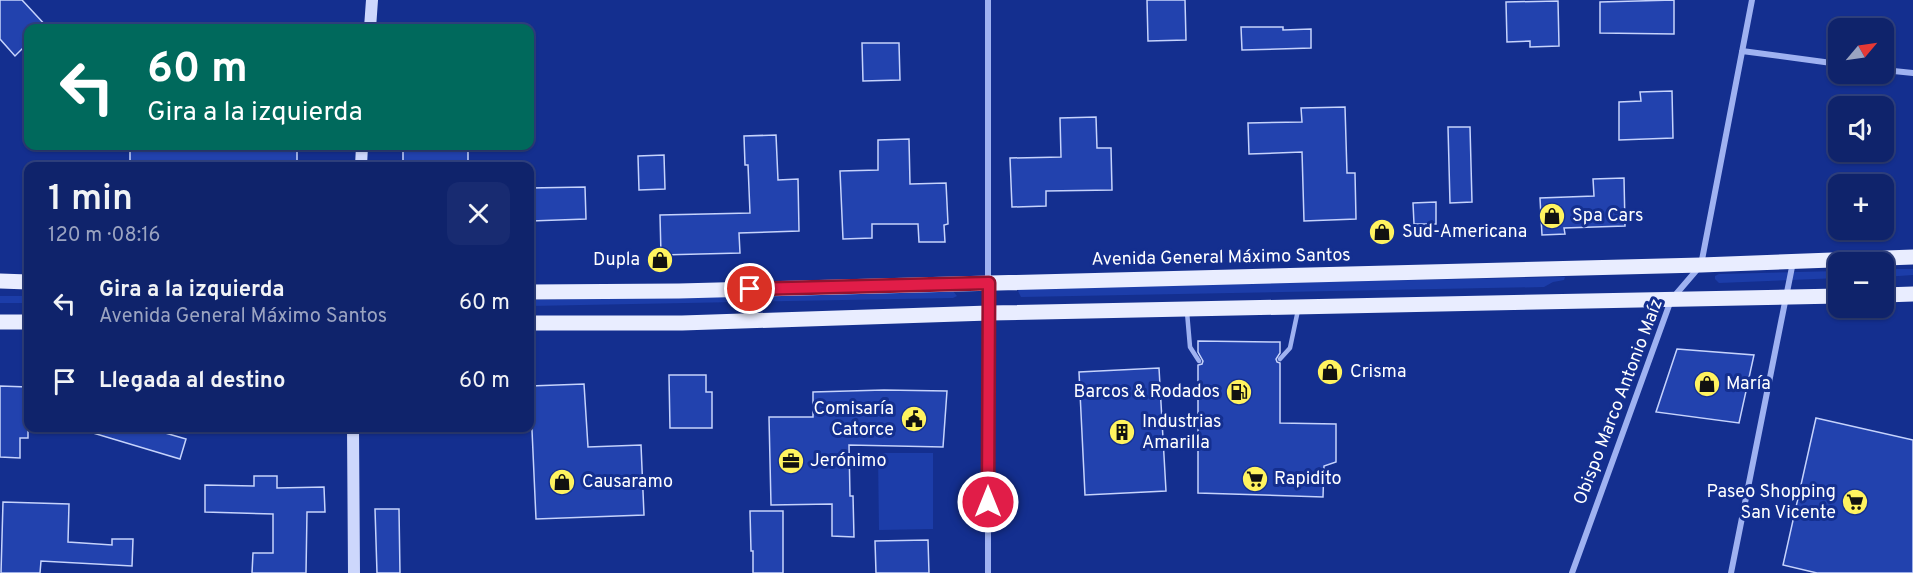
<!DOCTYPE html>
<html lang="es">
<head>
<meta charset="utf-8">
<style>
	:root { --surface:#0f236b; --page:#182b71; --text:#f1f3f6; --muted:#9ba4c1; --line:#2f407e }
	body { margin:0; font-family:Overpass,sans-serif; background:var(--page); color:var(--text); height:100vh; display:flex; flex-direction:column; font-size:22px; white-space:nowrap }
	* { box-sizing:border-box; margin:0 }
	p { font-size:20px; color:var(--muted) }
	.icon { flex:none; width:33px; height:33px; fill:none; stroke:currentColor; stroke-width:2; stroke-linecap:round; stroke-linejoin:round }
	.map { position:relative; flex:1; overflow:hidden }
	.details { position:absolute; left:24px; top:162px; width:510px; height:270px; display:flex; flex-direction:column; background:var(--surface); border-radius:12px; box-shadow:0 2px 4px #0004,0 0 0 2px var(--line) }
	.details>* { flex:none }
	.top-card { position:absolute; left:24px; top:24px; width:510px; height:126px; border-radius:12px; box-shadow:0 2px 4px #0004,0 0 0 2px var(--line); background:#00695c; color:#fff; overflow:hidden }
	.needle { width:39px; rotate:61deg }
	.tools { position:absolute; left:1828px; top:18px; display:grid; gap:12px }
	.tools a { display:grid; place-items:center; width:66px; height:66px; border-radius:12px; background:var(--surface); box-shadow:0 2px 4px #0004,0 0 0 2px var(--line); font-size:30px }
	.pin { position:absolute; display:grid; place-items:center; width:51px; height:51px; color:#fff; margin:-26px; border:3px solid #fff; border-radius:50%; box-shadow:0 2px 6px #0007 }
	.me { position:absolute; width:66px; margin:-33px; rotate:0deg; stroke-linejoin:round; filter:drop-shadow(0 0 4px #0008) }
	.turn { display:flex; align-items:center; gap:21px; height:126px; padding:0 24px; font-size:27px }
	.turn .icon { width:78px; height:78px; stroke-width:2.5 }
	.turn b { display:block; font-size:42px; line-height:51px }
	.round { display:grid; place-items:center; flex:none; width:63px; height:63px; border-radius:12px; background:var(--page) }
	.head { display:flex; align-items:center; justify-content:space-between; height:102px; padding:0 24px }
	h1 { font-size:36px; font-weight:600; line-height:45px }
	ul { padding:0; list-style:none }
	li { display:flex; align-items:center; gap:18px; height:78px; padding:0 24px }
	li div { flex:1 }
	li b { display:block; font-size:22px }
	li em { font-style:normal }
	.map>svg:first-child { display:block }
</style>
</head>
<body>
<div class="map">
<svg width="1913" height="573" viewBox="0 0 1913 573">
	<rect width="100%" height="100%" fill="#142f8f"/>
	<path fill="#1c3da9" d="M 1884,269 L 1913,269 L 1913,275 L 1884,277 Z
		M 1839,271 L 1839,278 L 1719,283 L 1715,279 L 1715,276 L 1719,274 Z
		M 1565,277 L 1564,280 L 1553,282 L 1544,287 L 1021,297 L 1018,291 L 1020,288 Z
		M 953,291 L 957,296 L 953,298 L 530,306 L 530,300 Z
		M 0,296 L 28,296 L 28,303 L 0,303 Z
		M 878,453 L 933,453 L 933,529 L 879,530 Z"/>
	<path fill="#2242ae" stroke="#c6d3fc" stroke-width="1.5" d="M 0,0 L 22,0 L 48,28 L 28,28 L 28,43 L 15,56 L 0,39 Z
		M 1147,0 L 1185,0 L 1186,40 L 1148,41 Z
		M 1674,0 L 1674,34 L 1600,33 L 1600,2 Z
		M 1558,1 L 1559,46 L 1530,47 L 1530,41 L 1507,42 L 1506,2 Z
		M 1241,27 L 1283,27 L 1283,30 L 1311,29 L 1311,48 L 1242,50 Z
		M 862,43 L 899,43 L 900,80 L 863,81 Z
		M 1672,91 L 1673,138 L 1619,140 L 1619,102 L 1641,101 L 1640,92 Z
		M 1345,107 L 1347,173 L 1355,173 L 1356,219 L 1304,221 L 1302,152 L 1249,154 L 1248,123 L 1302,122 L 1301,108 Z
		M 1096,117 L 1097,148 L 1111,148 L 1112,190 L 1046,191 L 1046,206 L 1012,207 L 1010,158 L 1061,157 L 1060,118 Z
		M 1448,127 L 1470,127 L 1472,202 L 1450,203 Z
		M 776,135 L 778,180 L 798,179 L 799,231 L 739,233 L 740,253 L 661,255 L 660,215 L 750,213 L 748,165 L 745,165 L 744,136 Z
		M 909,139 L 910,184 L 946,183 L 948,224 L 944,225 L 945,242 L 919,242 L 918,224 L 872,224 L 872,238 L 843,239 L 840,171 L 878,170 L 878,140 Z
		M 130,146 L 297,146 L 297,166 L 130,166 Z
		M 403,146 L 468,146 L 468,166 L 403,166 Z
		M 664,155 L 665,189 L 639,190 L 638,156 Z
		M 1624,178 L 1625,226 L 1564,228 L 1565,234 L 1542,235 L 1540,198 L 1594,196 L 1593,179 Z
		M 585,187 L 586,219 L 531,221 L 530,188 Z
		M 1436,202 L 1436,224 L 1414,224 L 1413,203 Z
		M 1198,341 L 1280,342 L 1280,353 L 1276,359 L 1277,362 L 1280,363 L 1280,423 L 1336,424 L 1336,462 L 1324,466 L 1323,497 L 1198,493 L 1198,365 L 1202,364 L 1203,361 L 1198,352 Z
		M 1677,349 L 1754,355 L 1739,423 L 1656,412 Z
		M 1159,368 L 1166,491 L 1085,495 L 1079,372 Z
		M 669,375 L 706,375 L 706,392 L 712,392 L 712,428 L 670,428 Z
		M 584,384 L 588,447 L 641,445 L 644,515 L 536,519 L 530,386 Z
		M 0,386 L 28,387 L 28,438 L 20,438 L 20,458 L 0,457 Z
		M 884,390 L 947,391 L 943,447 L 849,445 L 850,496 L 853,496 L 854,537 L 832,536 L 832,504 L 771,505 L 769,417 L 813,417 L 813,392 Z
		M 1816,418 L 1913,440 L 1913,573 L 1817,573 L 1783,565 Z
		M 94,428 L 148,428 L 186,439 L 180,459 L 93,433 Z
		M 254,476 L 277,476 L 277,488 L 324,487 L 325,512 L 307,512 L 306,573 L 252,573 L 253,553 L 273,553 L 273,514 L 205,512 L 205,485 L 254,486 Z
		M 3,502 L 69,504 L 68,542 L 112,545 L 112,539 L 133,539 L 132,566 L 41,561 L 40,573 L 1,573 Z
		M 375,509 L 399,509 L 400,573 L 377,573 Z
		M 750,511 L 783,511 L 783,573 L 753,573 L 753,551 L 751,551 Z
		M 928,540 L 929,573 L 876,573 L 875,541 Z"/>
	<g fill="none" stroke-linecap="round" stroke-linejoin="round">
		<path stroke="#9fb2f1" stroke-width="4.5" d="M 1187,312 L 1190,347 L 1199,361
			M 1280,359 L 1290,348 L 1298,310"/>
		<path stroke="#9fb2f1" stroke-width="6" d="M 1742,51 L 1839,64
			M 1884,70 L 1913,73
			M 988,573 L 988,0
			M 1572,573 L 1671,300 L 1701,265 L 1752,0
			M 1731,573 L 1793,262"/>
		<path stroke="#cdd7fc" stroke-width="12" d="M 370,28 L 372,0
			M 361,166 L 362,146
			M 353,428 L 354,573"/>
		<path stroke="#e9edff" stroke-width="15" d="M 0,281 L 28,282
			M 530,292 L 679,291 L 1701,265 L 1913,257
			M 1884,295 L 1913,294
			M 0,322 L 28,322
			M 530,323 L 682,323 L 989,313 L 1839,296"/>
	</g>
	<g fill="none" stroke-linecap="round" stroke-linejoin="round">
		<g stroke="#92132f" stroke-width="15">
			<path id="route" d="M 750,289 L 989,283 L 988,502"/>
		</g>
		<use href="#route" stroke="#e11d48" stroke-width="10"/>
	</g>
	<defs>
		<g id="shop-disc" transform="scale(1.35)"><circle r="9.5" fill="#fff35f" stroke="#142f8f"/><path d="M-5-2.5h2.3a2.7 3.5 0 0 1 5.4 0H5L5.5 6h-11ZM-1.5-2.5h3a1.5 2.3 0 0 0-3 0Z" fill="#111"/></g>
		<g id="fuel-disc" transform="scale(1.35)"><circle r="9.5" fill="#fff35f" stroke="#142f8f"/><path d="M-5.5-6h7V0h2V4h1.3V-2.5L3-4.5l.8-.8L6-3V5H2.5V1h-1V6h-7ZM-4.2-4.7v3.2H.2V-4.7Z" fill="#111"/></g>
		<g id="civic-disc" transform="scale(1.35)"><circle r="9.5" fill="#fff35f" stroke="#142f8f"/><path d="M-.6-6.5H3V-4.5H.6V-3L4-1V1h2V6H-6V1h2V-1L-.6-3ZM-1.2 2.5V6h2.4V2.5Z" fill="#111"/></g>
		<g id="building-disc" transform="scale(1.35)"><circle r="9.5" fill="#fff35f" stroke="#142f8f"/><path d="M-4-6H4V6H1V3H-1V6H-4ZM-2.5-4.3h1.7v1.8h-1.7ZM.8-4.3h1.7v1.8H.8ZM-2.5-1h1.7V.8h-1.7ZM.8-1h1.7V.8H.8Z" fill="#111"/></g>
		<g id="office-disc" transform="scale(1.35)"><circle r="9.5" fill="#fff35f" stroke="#142f8f"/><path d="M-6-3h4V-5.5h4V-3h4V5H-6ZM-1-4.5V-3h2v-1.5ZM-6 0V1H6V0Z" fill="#111"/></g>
		<g id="supermarket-disc" transform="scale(1.35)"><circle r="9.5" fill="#fff35f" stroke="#142f8f"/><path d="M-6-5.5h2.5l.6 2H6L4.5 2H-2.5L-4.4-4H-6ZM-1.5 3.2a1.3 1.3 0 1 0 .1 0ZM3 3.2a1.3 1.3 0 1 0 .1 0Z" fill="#111"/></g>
	</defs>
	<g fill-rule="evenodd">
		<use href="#shop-disc" x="1552" y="216"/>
		<use href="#shop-disc" x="1382" y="232"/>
		<use href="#shop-disc" x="660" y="260"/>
		<use href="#shop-disc" x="1330" y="372"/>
		<use href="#shop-disc" x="1707" y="384"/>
		<use href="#fuel-disc" x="1239" y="392"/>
		<use href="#civic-disc" x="914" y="419"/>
		<use href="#building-disc" x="1122" y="432"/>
		<use href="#office-disc" x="791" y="461"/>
		<use href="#supermarket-disc" x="1255" y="479"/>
		<use href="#shop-disc" x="562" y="482"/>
		<use href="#supermarket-disc" x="1855" y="502"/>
	</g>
	<g text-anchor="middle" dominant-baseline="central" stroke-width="6" stroke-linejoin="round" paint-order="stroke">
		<g font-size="18" fill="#fff" stroke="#142f8f" text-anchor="start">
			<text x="1572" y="216">Spa Cars</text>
			<text x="1402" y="232">Sud-Americana</text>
			<text x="640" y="260" text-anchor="end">Dupla</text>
			<text x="1350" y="372">Crisma</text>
			<text x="1726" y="384">María</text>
			<text x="1220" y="392" text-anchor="end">Barcos &amp; Rodados</text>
			<text x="894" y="409" text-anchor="end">Comisaría<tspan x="894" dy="21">Catorce</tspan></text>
			<text x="1142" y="422">Industrias<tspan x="1142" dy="21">Amarilla</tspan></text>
			<text x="810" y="461">Jerónimo</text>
			<text x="1274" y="479">Rapidito</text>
			<text x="582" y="482">Causaramo</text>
			<text x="1836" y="492" text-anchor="end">Paseo Shopping<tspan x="1836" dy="21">San Vicente</tspan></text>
		</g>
		<g font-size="18" fill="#fff" stroke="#142f8f">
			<text transform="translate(1221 258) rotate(-1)">Avenida General Máximo Santos</text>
			<text transform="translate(1619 402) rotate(-69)">Obispo Marco Antonio Maíz</text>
		</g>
	</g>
</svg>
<div class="tools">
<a><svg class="needle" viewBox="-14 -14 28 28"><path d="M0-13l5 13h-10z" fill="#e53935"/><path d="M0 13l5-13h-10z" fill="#9ba4c1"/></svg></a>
<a><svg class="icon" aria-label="sound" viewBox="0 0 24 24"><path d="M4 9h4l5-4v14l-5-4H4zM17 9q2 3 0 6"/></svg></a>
<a>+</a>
<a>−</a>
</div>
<div class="pin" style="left:750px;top:289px;background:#d93025"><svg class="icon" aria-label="arrive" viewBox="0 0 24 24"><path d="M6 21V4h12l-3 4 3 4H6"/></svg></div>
<svg class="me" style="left:988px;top:502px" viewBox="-20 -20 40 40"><circle r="17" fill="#e11d48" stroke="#fff" stroke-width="3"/><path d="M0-11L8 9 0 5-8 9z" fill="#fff"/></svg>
<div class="top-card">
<div class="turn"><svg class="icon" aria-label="left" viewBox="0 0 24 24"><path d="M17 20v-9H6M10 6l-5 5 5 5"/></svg><div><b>60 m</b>Gira a la izquierda</div></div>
</div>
<section class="details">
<div class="head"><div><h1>1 min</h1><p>120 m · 08:16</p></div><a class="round"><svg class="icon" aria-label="close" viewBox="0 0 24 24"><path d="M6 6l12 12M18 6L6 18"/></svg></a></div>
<ul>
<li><svg class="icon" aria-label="left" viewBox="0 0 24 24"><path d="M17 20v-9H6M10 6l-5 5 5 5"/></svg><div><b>Gira a la izquierda</b><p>Avenida General Máximo Santos</p></div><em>60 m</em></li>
<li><svg class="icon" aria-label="arrive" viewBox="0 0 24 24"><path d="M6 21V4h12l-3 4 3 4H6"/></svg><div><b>Llegada al destino</b></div><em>60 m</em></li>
</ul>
</section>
</div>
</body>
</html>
